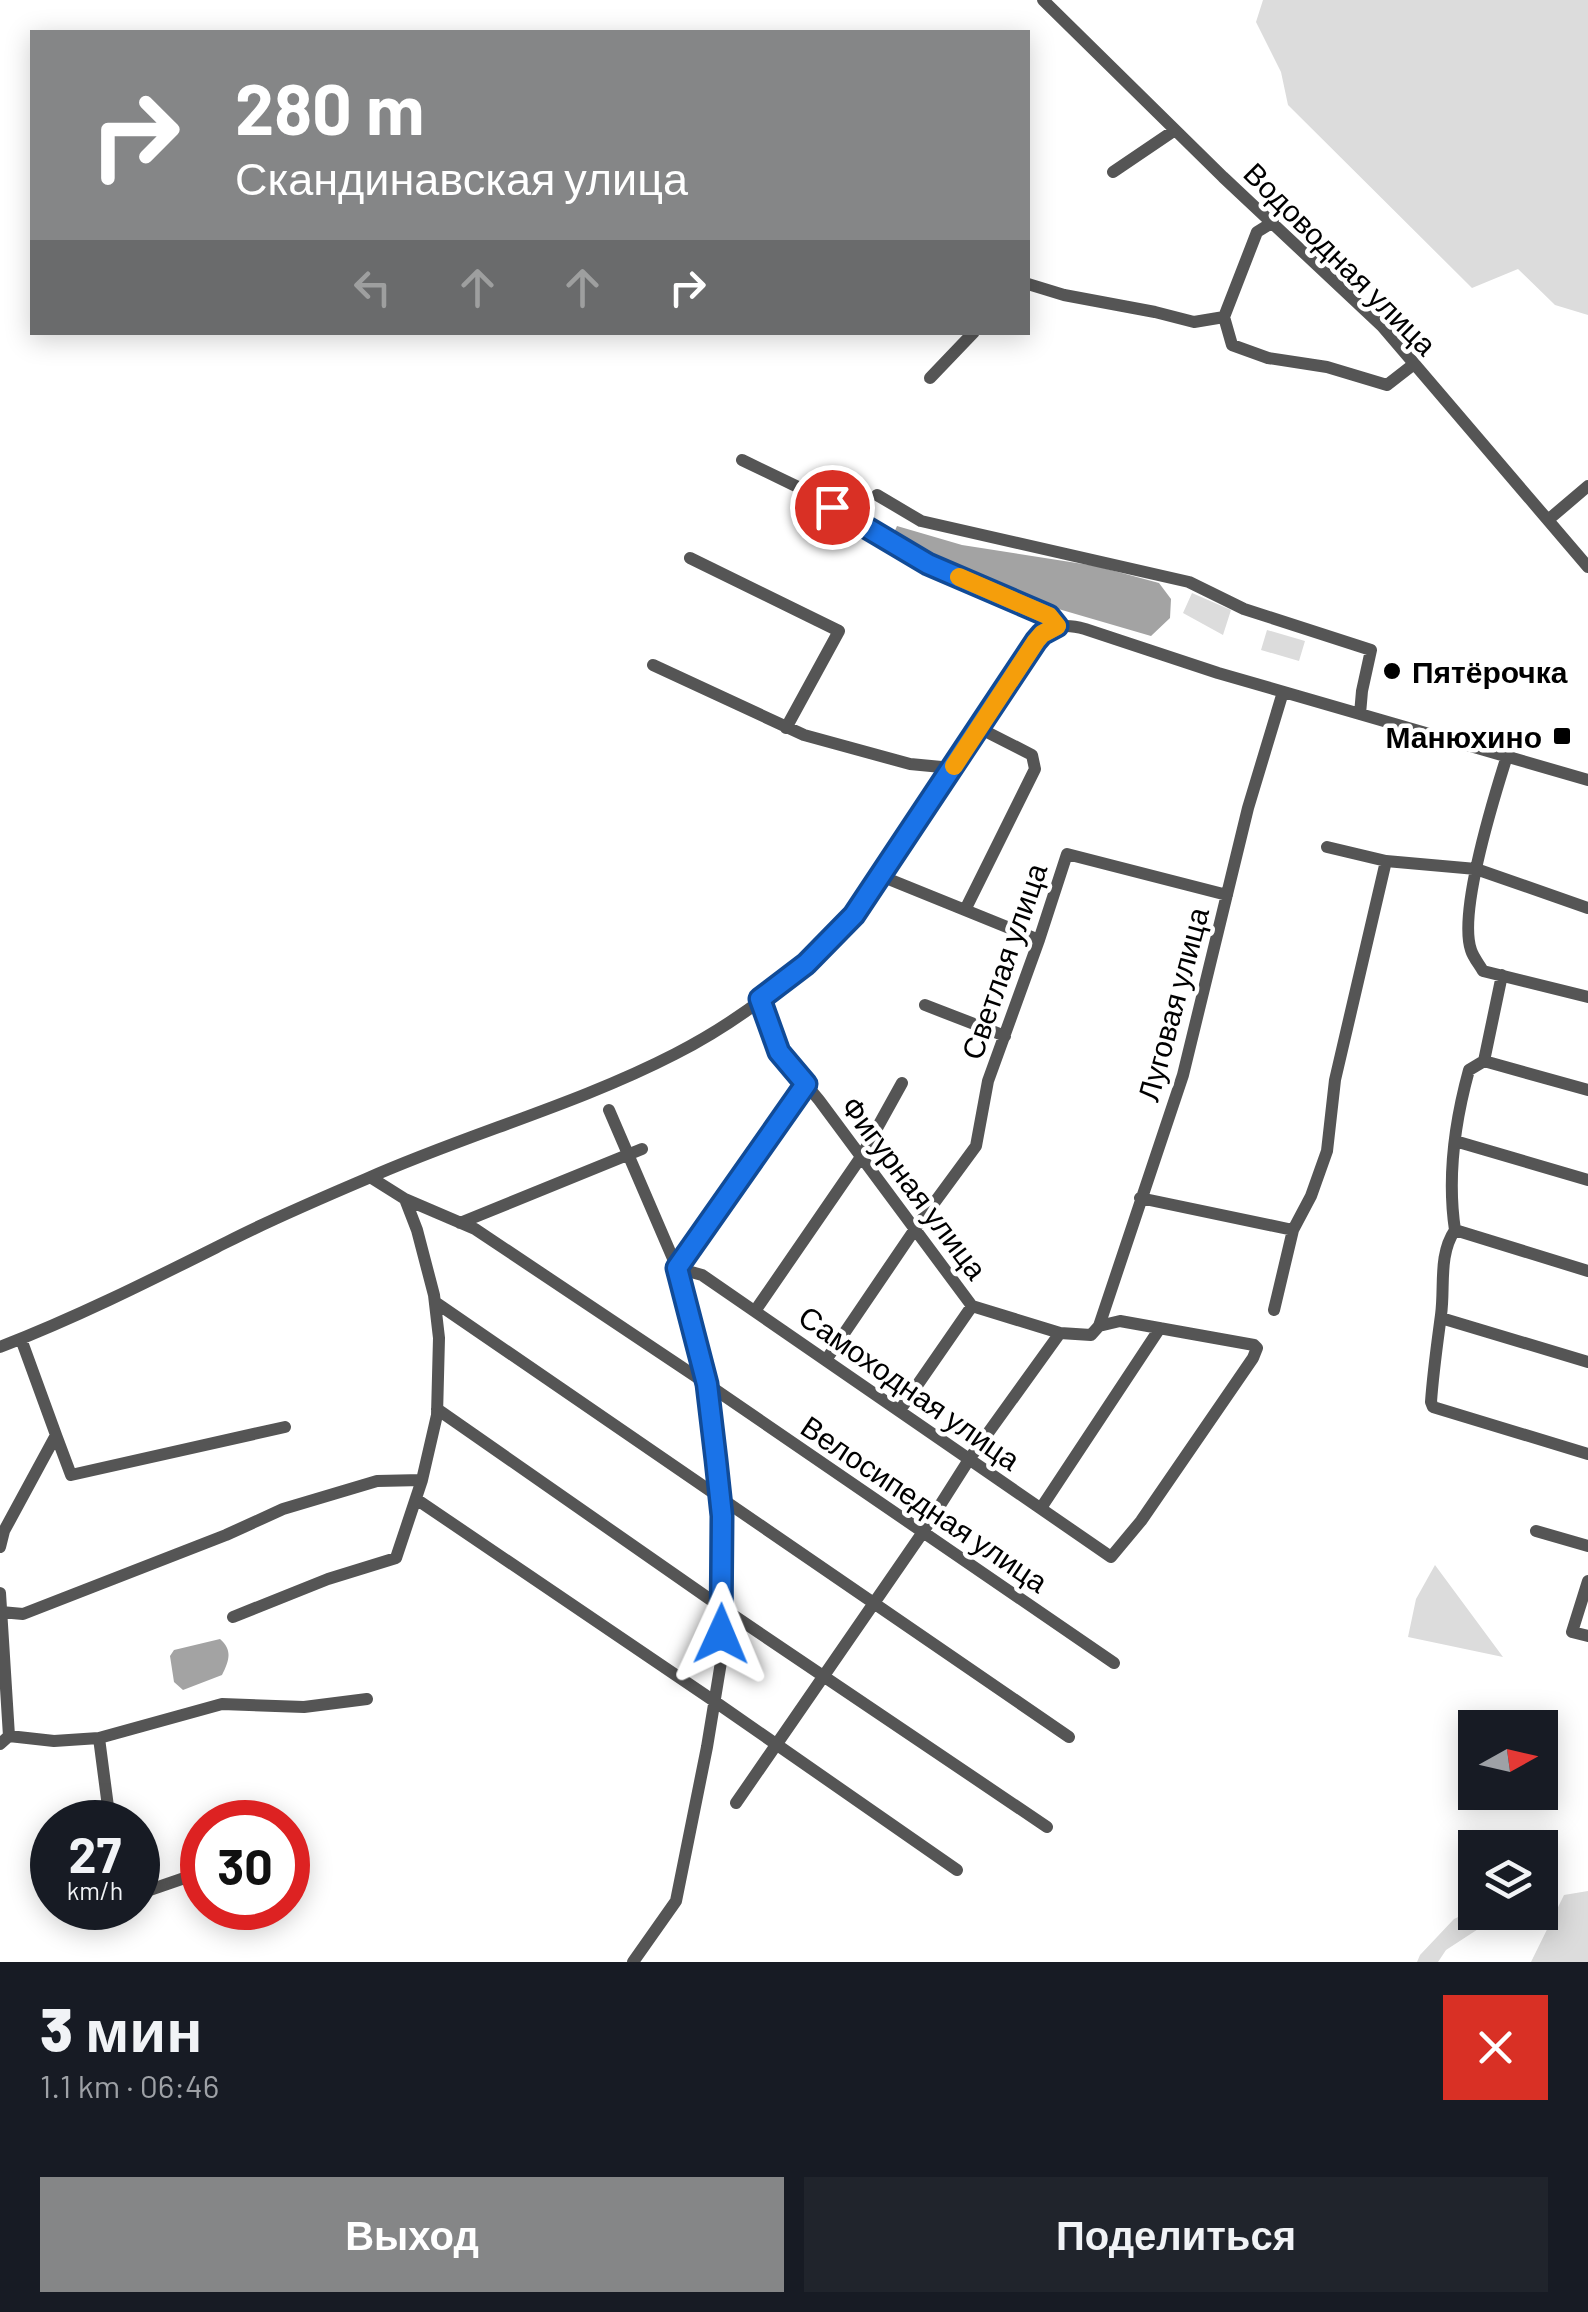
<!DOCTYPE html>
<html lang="ru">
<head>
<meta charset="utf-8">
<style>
	:root { --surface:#171b24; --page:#20242c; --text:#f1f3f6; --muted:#9ea1a6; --accent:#858687 }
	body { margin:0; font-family:Barlow,sans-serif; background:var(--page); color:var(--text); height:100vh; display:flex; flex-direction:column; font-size:38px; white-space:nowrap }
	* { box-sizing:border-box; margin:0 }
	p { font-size:32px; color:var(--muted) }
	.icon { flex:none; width:55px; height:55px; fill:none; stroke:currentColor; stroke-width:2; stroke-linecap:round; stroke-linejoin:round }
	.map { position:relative; height:1962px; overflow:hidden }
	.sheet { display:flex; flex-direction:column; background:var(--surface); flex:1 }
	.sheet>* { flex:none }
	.hud { position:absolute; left:30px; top:30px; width:1000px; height:305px; border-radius:0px; box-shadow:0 5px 25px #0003; background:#858687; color:#fff; overflow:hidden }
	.needle { width:65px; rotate:82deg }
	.tools { position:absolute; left:1458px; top:1710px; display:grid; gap:20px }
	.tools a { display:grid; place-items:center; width:100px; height:100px; border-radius:0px; background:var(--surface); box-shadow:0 5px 25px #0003; font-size:50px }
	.speed { position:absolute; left:30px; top:1800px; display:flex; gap:20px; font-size:50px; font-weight:700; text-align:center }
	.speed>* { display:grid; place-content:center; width:130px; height:130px; border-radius:50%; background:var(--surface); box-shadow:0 5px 25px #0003; line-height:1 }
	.speed small { font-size:25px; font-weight:400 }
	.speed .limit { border:15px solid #d22; background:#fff; color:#111 }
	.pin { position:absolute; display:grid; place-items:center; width:85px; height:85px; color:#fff; margin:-42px; border:5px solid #fff; border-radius:50%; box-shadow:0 2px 10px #0007 }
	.me { position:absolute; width:110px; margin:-55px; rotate:1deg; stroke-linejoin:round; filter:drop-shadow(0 0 8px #0008) }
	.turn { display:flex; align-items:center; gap:35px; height:210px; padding:0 40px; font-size:45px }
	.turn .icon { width:130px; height:130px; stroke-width:2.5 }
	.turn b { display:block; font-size:70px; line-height:85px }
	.lanes { display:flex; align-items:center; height:95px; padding:0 40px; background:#0003; justify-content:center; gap:50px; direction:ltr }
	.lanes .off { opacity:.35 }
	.round { display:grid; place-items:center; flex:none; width:105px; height:105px; border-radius:0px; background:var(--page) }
	.overview { display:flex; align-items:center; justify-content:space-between; height:170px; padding:0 40px }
	h1 { font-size:60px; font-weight:800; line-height:75px }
	.cta { display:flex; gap:20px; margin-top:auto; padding:20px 40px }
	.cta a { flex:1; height:115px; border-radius:0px; background:var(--accent); color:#fff; font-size:40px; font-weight:800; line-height:115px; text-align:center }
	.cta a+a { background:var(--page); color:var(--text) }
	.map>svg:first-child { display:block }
</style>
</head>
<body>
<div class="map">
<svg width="1588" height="1962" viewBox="0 0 1588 1962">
	<rect width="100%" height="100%" fill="#fff"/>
	<path fill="#dcdcdc" d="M 1263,0 L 1588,0 L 1588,315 L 1555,305 L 1518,269 L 1472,288 L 1288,105 L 1281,72 L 1256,22 Z
		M 1192,593 L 1231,610 L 1223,635 L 1183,613 Z
		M 1267,630 L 1305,641 L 1299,661 L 1261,650 Z
		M 1435,1565 L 1503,1657 L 1408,1637 L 1416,1599 Z
		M 1588,1891 L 1588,1962 L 1531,1962 L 1564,1895 Z
		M 1475,1909 L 1475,1912 L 1494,1913 L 1492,1920 L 1446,1950 L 1438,1962 L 1417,1962 L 1420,1955 L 1454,1919 Z"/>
	<path fill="#a3a3a3" d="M 897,526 L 962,545 L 1096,566 L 1159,583 L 1171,599 L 1170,618 L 1151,636 L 1055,608 L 960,571 L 892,537 Z
		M 220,1639 C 233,1650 229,1661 222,1675 L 183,1690 L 174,1682 L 170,1656 L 174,1650 Z"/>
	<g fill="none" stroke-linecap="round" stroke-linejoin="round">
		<path stroke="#555" stroke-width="12" d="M 1043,0 L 1223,177 L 1382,326 L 1588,567
			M 1113,172 L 1175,130
			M 1028,284 L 1064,295 L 1155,312 L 1194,322 L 1224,317 L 1257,232 L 1273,222
			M 1224,317 L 1232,345 L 1268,358 L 1327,367 L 1387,385 L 1414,364
			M 930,378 L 974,332
			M 742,460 L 800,488 L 929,564 L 1049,616 L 1057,626
			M 877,495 L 921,521 L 1189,582 L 1244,609 L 1371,650 L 1362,691 L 1360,714
			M 1548,520 L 1588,486
			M 690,558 L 839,631 L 786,728
			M 653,665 L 804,735 L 910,764 L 952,768
			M 1507,756 C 1494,797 1458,912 1471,950 C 1473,957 1479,964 1483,971 L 1588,997
			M 1327,847 L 1386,861 L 1476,869 L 1588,908
			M 881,876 L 1039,940
			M 965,910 L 1035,769 L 1032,755 L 979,728
			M 1502,975 L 1484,1061 L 1469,1070 C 1455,1121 1447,1177 1455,1230 C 1438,1255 1445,1287 1441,1315 C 1437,1345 1433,1373 1431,1402 L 1433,1407 L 1588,1454
			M 760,999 L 779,1052 L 819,1100 L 972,1306 L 1060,1333 L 1091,1335 L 1099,1326 L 1120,1321 L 1254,1345 L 1257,1348 L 1253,1358 L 1141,1521 L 1111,1557 L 702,1275 L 677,1268 L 806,1084
			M 925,1005 L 1005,1036
			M 1484,1061 L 1588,1090
			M 609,1110 L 677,1268 L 707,1384 L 722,1516 L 721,1662 L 707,1747 L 676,1901 L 633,1962
			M 1455,1141 L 1588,1180
			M 370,1177 L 405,1199 L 475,1229 L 707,1384 L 1114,1663
			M 1140,1198 L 1293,1230
			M 460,1223 L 642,1149
			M 1455,1230 L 1588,1271
			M 435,1302 L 1069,1737
			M 1274,1310 L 1293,1230 L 1311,1196 L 1327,1151 L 1335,1080 L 1386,861
			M 755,1311 L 861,1157 L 902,1083
			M 1441,1318 L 1588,1362
			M 1099,1326 L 1183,1075 L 1248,808 L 1283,692
			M 0,1347 C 78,1317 153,1279 227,1242 C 272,1219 319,1199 366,1179 C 467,1134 576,1105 675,1054 C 740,1021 806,970 854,915 L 1036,641 C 1051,625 1064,623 1085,629 L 1218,673 L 1588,780
			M 826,1360 L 915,1229 L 976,1146 L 988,1081 L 1039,940 L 1067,854 L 1227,895
			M 437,1409 L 721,1607 L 1047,1827
			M 900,1410 L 972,1306
			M 56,1435 L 71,1475 L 285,1427
			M 416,1499 L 714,1701 L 957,1870
			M 1041,1508 L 1160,1328
			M 1536,1531 L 1588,1546
			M 0,1547 L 4,1531 L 56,1435 L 21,1339
			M 1588,1581 L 1572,1632 L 1588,1636
			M 0,1593 L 9,1736 L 0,1744
			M 1,1612 L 23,1614 L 226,1535 L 283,1509 L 377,1481 L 422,1480
			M 233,1617 L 328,1579 L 396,1558 L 422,1480 L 437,1415 L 439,1338 L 434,1295 L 417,1230 L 405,1199
			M 9,1736 L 54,1741 L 99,1738 L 222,1704 L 304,1707 L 367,1699
			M 99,1738 L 110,1822
			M 736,1803 L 923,1532 L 970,1458 L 1060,1333
			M 138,1894 L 202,1872"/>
	</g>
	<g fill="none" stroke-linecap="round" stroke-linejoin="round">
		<g stroke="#114b97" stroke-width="25">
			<path id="route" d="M 721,1634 L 722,1516 L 716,1460 L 707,1384 L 677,1268 L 806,1084 L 779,1052 L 760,999 L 806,964 L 854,915 L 1036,641 L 1042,634 L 1057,626 L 1049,616 L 928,564 L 832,507"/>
		</g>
		<use href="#route" stroke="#1a73e8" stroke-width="18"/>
		<path stroke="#f59e0b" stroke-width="18" d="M 954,766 L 1036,641 L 1042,634 L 1057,626 L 1049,616 L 959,577"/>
	</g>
	<g fill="#000" stroke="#fff" stroke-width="4">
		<circle cx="1392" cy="671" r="10"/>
		<rect x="1552" y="726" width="20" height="20" rx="5"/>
	</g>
	<g text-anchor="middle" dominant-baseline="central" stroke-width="9" stroke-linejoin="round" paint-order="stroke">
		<g font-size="30" fill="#000" stroke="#fff">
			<text transform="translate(1341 258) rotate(45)">Водоводная улица</text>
			<text transform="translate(1003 961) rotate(-71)">Светлая улица</text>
			<text transform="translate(1172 1004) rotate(-75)">Луговая улица</text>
			<text transform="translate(915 1187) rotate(53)">Фигурная улица</text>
			<text transform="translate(910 1387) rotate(35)">Самоходная улица</text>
			<text transform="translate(925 1503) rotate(34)">Велосипедная улица</text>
		</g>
		<g font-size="30" font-weight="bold" fill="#000" stroke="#fff" text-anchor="start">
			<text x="1412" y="671">Пятёрочка</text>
			<text x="1542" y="736" text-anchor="end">Манюхино</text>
		</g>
	</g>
</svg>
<div class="tools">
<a><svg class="needle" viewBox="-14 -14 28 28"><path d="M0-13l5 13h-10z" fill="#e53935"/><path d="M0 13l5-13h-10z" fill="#9ea1a6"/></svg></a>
<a><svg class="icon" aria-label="layers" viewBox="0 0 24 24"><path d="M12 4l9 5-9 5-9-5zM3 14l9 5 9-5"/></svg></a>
</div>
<div class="speed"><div>27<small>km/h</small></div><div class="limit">30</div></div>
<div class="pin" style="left:832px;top:507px;background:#d93025"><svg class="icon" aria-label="arrive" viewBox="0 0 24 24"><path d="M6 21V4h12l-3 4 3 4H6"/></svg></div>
<svg class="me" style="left:721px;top:1634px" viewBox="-20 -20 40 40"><path d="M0-17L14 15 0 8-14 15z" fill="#1a73e8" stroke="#fff" stroke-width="4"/></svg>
<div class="hud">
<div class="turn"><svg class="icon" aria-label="right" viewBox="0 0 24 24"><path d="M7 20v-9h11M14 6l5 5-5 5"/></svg><div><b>280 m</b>Скандинавская улица</div></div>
<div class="lanes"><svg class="icon off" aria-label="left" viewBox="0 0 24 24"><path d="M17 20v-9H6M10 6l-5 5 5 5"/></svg><svg class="icon off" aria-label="ahead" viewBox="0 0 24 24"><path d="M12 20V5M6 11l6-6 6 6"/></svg><svg class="icon off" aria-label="ahead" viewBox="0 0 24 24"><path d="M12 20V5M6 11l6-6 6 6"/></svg><svg class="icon" aria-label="right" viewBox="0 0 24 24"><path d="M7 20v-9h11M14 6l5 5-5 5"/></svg></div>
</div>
</div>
<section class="sheet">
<div class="overview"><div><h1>3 мин</h1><p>1.1 km · 06:46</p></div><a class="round" style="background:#d93025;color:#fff"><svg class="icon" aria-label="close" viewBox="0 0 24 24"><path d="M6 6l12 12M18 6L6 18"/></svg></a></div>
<div class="cta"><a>Выход</a><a>Поделиться</a></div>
</section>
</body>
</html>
